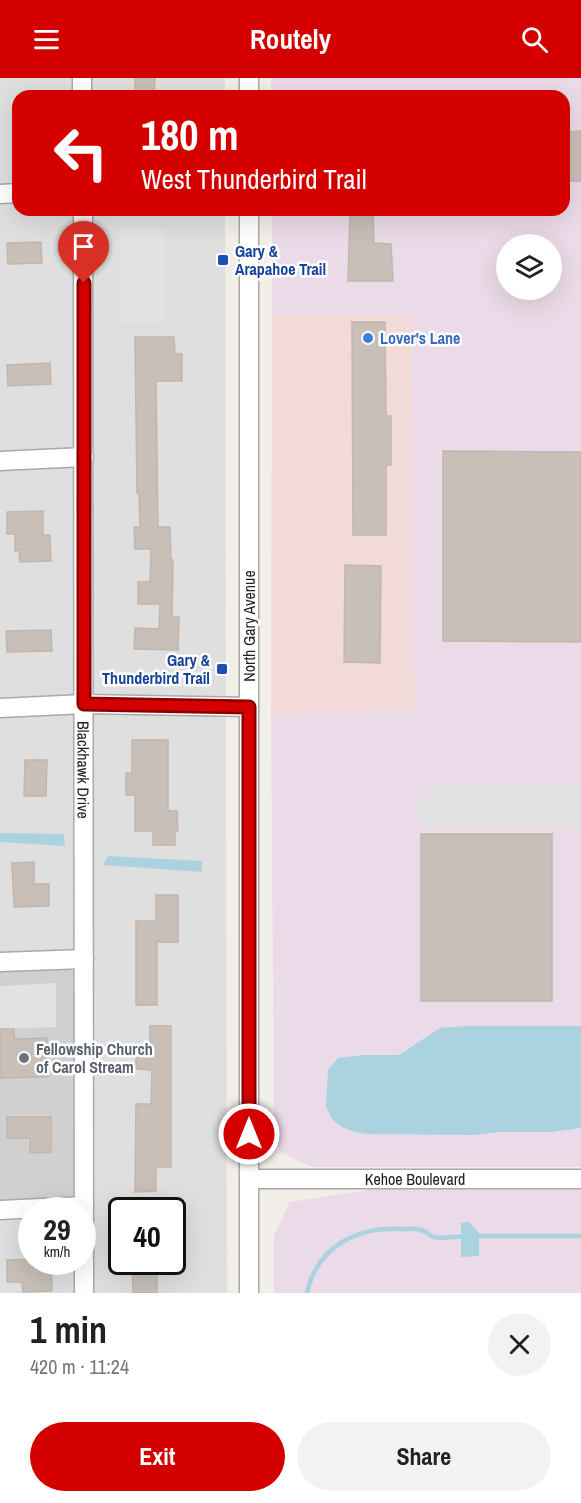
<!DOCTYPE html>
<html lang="en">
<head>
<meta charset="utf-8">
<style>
	:root { --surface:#fff; --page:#f2f2f2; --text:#222; --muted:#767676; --accent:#d40000 }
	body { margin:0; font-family:"Archivo Narrow",sans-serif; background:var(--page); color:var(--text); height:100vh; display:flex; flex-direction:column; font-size:22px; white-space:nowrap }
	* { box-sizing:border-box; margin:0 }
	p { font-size:20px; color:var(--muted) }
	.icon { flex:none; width:33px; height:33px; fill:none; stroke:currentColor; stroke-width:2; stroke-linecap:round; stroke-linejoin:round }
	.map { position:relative; height:1215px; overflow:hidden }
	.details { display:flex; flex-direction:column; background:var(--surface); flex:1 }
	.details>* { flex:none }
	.guide { position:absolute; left:12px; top:12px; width:558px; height:126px; border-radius:18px; box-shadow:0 6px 24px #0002; background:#d40000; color:#fff; overflow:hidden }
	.tools { position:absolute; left:496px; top:156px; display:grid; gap:12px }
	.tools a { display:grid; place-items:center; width:66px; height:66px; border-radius:50%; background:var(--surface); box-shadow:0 6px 24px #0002; font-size:30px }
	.speed { position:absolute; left:18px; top:1119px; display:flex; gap:12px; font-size:30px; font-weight:700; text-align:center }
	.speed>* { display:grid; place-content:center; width:78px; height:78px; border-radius:50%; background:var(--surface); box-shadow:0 6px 24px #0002; line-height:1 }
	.speed small { font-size:15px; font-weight:400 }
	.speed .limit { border:3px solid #111; border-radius:9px; background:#fff; color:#111 }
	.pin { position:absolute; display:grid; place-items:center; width:51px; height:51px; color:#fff; margin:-62px -26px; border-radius:50% 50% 50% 0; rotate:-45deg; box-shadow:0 0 6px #0007 }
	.pin .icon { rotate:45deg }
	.me { position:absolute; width:66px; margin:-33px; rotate:0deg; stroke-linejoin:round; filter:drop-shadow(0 0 4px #0008) }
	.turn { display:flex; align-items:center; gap:21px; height:126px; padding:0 30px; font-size:27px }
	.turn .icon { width:78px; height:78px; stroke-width:2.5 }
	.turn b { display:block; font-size:42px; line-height:51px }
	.round { display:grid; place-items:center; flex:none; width:63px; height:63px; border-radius:32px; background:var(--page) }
	.head { display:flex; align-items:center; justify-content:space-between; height:102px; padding:0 30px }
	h1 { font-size:36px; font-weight:700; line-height:45px }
	.cta { display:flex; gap:12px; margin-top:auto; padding:12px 30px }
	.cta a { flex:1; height:69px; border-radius:36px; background:var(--accent); color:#fff; font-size:24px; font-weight:700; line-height:69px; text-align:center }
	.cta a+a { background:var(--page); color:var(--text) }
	header { display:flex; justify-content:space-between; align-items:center; height:78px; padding:0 30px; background:var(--accent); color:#fff; font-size:27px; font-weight:700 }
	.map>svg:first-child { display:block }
</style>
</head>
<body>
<header><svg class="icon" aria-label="menu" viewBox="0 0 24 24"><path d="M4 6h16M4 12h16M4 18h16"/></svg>Routely<svg class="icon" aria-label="search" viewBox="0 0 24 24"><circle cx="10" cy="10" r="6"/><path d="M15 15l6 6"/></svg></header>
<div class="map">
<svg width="581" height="1215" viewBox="0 0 581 1215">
	<rect width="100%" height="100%" fill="#f2efe9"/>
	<path fill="#e0dfdf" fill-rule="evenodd" d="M 0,0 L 225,0 L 225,18 L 18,18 L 18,132 L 225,132 L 227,1215 L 0,1215 ZM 32,1132 L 82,1132 L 82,1184 L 32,1184 ZM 122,1132 L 172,1132 L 172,1184 L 122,1184 Z"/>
	<path fill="#f2dad9" d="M 272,237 L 412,237 L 415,632 L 271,636 Z"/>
	<path fill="#ebdbe8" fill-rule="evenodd" d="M 271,0 L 581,0 L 581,1089 L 312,1089 L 280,1074 L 274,1053 L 271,636 L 414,632 L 412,237 L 272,237 L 272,132 L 564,132 L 564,18 L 271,18 ZM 507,166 L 552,166 L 552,212 L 507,212 Z
		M 386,1109 L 581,1109 L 581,1215 L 274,1215 L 274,1157 L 290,1124 Z"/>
	<path fill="#d0d0d0" d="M 80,885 L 79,1124 L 0,1127 L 0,889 Z"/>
	<path fill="#e2e2e2" d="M 121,150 L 164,150 L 163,246 L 120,246 Z
		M 429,707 L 581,707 L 581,751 L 422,751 L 421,740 L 416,737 L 416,720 L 426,720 L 429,718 Z
		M 56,905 L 56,949 L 0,951 L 0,908 Z"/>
	<path fill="#aad3df" d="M 0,755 L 64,756 L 65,768 L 0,764 Z
		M 108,778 L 202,783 L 202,794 L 103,787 Z
		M 465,948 L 581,948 L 581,1050 L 552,1054 L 500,1054 L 474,1057 L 367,1056 L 354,1054 L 342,1049 L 332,1041 L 326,1029 L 328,992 L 338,980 L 363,977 L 399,977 L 440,950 Z
		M 469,1144 L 479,1155 L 479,1178 L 461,1179 L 461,1145 Z"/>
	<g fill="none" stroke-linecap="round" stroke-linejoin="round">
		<path stroke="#aad3df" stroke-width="4.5" d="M 475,1158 L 581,1158
			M 307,1215 C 317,1168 358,1148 403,1151 C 408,1151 416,1150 421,1152 C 426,1153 429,1157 433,1159 C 443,1161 457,1159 466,1158"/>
	</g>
	<path fill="#c7bfb8" stroke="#c4b6ab" stroke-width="1.5" d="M 135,0 L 155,0 L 154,18 L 135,18 Z
		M 581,53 L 581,103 L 564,103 L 564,54 Z
		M 350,132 L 373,132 L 374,165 L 391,166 L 393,203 L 348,203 Z
		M 41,164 L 42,185 L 8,186 L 7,165 Z
		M 352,244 L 385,244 L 386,338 L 391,338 L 391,387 L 386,387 L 386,457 L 353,457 Z
		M 135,259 L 174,259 L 175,276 L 182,276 L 182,303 L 156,303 L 158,449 L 170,449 L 171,482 L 173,482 L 172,539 L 179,539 L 178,572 L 134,571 L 135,550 L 159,551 L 160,526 L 138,526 L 138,504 L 150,504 L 151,471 L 135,471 L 134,449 L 140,449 L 139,415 L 137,415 Z
		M 50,285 L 51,306 L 8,308 L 7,287 Z
		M 443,373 L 581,374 L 581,564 L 443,563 Z
		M 43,433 L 43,457 L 50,457 L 51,483 L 20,484 L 19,472 L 15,473 L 15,456 L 7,456 L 7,434 Z
		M 345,487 L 381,488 L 380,585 L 344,584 Z
		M 51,552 L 52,573 L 7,574 L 6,553 Z
		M 132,662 L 168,662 L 168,733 L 177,733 L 178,753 L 175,753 L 175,767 L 153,767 L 153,753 L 135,753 L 135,717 L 126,717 L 126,695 L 132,695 Z
		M 25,682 L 47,682 L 46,718 L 24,718 Z
		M 421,756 L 552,756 L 552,923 L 421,923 Z
		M 34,784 L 34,806 L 49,806 L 49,828 L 14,829 L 12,785 Z
		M 156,817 L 178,817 L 178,864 L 157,864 L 157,927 L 136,927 L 136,843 L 156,843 Z
		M 150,948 L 171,948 L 171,1089 L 156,1089 L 156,1113 L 135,1114 L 136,1026 L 151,1026 L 152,992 L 136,991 L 136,970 L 150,970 Z
		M 0,951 L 14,951 L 14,961 L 47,960 L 48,999 L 0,1000 Z
		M 7,1039 L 51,1039 L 51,1074 L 30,1075 L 30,1060 L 7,1060 Z
		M 32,1181 L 32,1184 L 51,1184 L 52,1213 L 23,1214 L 22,1204 L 7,1204 L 7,1182 Z
		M 132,1189 L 157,1189 L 157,1215 L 133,1215 Z"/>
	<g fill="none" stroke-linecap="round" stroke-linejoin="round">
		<g stroke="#a9a9a9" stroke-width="21">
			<g id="minor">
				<path d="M 249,0 L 249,18"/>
				<path d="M 82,18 L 82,0"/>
				<path d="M 0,116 L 18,115"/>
				<path id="s1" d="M 83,132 L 84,1215"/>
				<path d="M 0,383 L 84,379"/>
				<path d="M 0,630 L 84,626 L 249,629"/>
				<path d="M 0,884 L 84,881"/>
				<path id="s2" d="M 249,1101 L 581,1101"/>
				<path d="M 0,1132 L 84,1128"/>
				<path d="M 249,1215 L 249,132"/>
			</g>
		</g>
		<use href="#minor" stroke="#fff" stroke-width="18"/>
	</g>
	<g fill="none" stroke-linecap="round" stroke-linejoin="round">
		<g stroke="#8a0000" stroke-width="15">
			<path id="route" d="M 84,205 L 84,626 L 249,629 L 249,1056"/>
		</g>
		<use href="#route" stroke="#d40000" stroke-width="10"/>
	</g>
	<g fill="#1a4fb4" stroke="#fff" stroke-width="2">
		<rect x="217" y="176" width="12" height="12" rx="3"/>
		<rect x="216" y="585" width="12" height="12" rx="3"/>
	</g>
	<circle fill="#3f7fe0" stroke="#fff" stroke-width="2" cx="368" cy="260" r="6"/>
	<circle fill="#6b7280" stroke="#fff" stroke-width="2" cx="24" cy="980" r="6"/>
	<g text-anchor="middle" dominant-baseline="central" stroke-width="5" stroke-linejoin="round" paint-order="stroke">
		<g font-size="16" font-weight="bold" fill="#164399" stroke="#fff" text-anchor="start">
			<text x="235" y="173">Gary &amp;<tspan x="235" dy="18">Arapahoe Trail</tspan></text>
			<text x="210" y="582" text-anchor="end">Gary &amp;<tspan x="210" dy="18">Thunderbird Trail</tspan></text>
		</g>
		<g font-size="16" font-weight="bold" fill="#366cbe" stroke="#fff" text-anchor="start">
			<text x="380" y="260">Lover's Lane</text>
		</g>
		<g font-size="16" fill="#222" stroke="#fff">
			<text transform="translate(249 548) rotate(-90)">North Gary Avenue</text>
			<text stroke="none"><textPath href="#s1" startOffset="560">Blackhawk Drive</textPath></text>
			<text stroke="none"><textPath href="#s2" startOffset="166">Kehoe Boulevard</textPath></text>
		</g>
		<g font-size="16" font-weight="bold" fill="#5b616d" stroke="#fff" text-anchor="start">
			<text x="36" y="971">Fellowship Church<tspan x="36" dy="18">of Carol Stream</tspan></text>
		</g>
	</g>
</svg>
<div class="tools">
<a><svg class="icon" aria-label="layers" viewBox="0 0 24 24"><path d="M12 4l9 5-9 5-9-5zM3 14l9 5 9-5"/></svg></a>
</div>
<div class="speed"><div>29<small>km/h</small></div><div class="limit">40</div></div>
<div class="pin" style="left:84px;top:205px;background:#d93025"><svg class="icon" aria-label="arrive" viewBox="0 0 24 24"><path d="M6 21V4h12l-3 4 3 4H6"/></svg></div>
<svg class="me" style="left:249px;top:1056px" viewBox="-20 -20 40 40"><circle r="17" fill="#d40000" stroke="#fff" stroke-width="3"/><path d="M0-11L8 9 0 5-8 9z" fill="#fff"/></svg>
<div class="guide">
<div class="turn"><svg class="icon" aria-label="left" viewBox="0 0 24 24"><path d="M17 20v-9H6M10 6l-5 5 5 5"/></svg><div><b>180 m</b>West Thunderbird Trail</div></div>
</div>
</div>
<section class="details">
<div class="head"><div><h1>1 min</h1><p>420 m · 11:24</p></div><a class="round"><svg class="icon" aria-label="close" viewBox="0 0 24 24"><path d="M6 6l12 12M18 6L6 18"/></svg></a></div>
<div class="cta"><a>Exit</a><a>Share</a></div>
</section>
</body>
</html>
